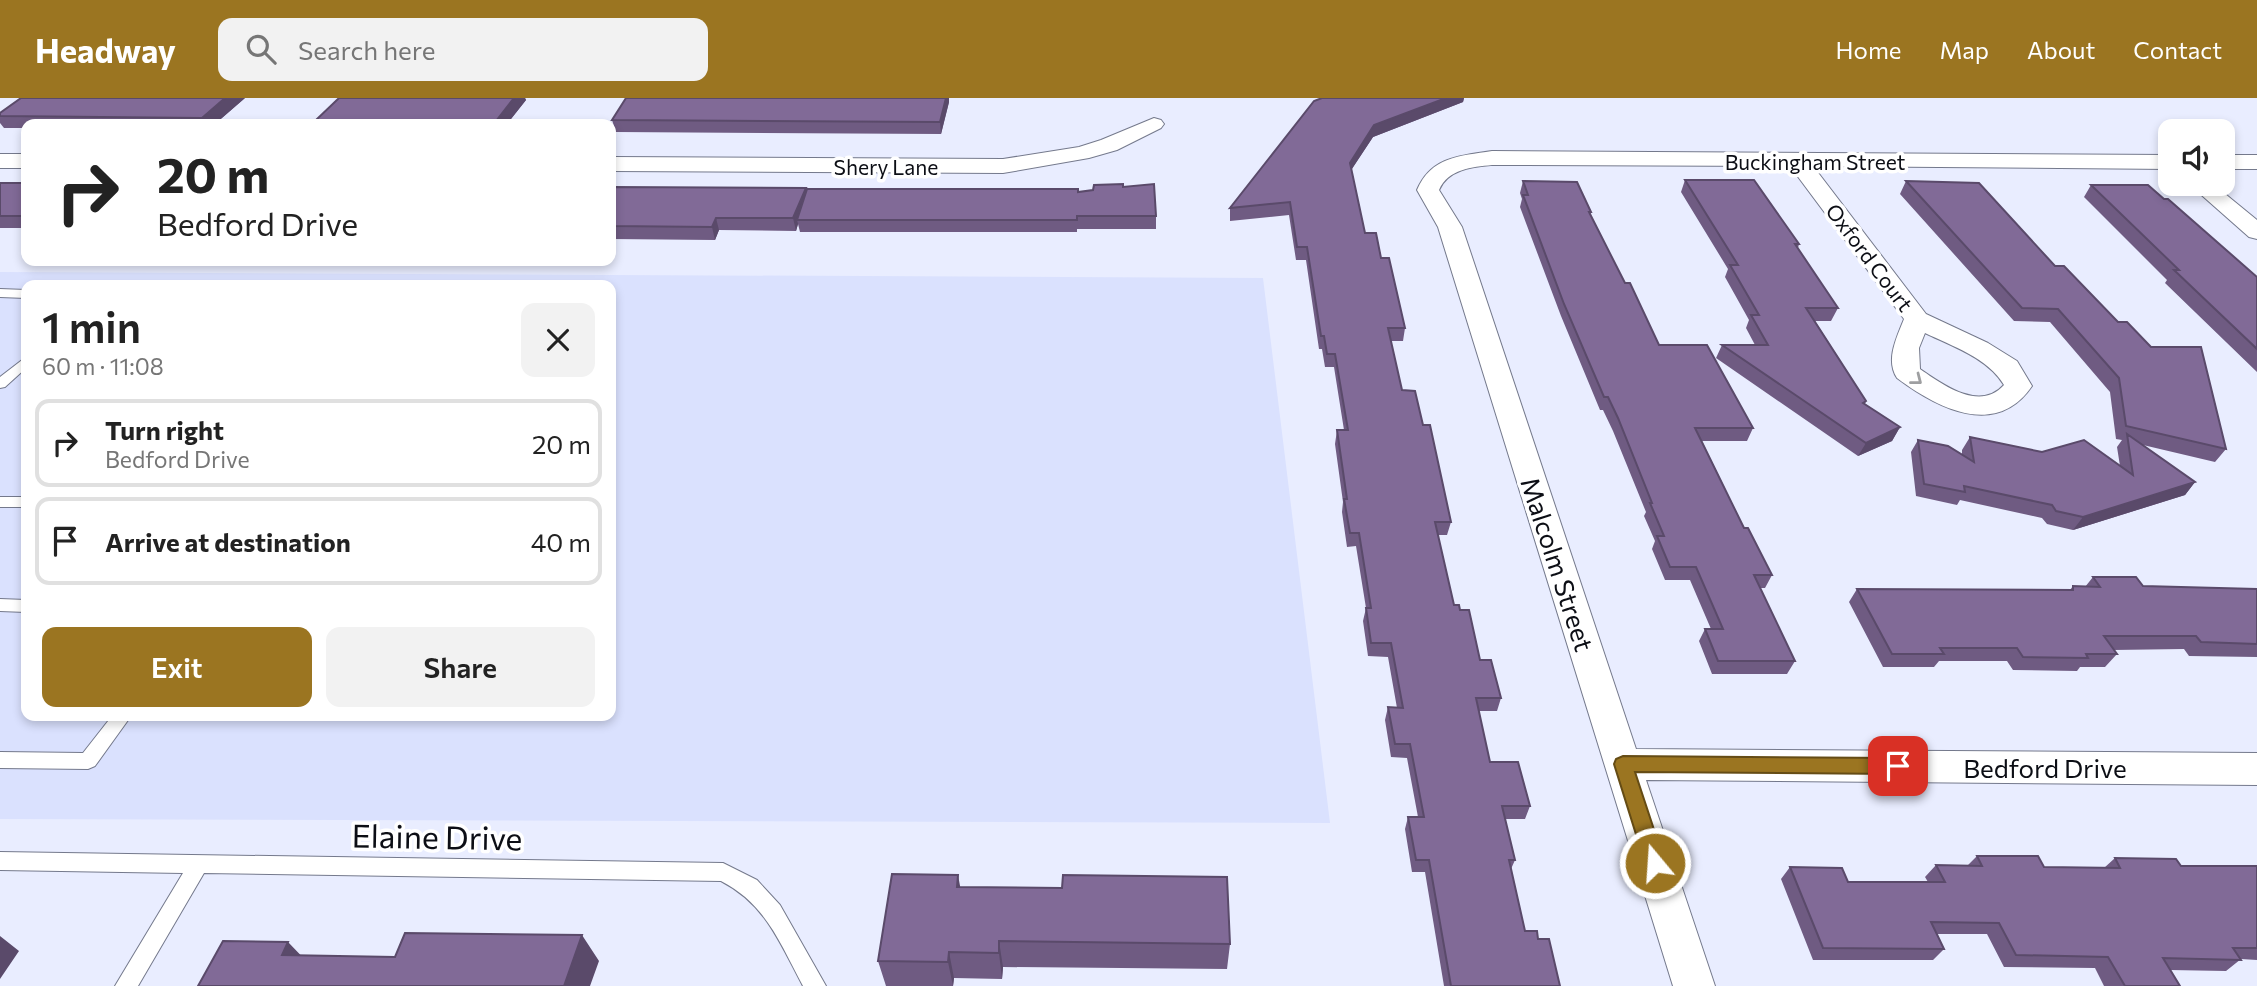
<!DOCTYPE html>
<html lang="en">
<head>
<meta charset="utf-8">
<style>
	:root { --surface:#fff; --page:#f2f2f2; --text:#222; --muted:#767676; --line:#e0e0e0; --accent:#9b7521 }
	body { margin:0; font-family:Commissioner,sans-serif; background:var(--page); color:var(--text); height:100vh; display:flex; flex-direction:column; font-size:26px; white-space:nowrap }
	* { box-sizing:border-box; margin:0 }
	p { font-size:23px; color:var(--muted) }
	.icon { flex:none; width:38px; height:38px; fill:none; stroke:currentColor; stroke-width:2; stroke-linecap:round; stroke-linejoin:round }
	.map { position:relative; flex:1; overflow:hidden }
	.details { position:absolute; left:21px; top:182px; width:595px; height:441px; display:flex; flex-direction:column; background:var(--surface); border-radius:14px; box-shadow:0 4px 10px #0003 }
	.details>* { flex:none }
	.banner { position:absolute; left:21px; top:21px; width:595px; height:147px; border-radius:14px; box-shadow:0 4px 10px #0003; background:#fff; color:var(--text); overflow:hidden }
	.tools { position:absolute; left:2158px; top:21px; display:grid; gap:14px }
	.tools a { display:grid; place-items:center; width:77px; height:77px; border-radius:14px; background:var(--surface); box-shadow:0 4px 10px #0003; font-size:35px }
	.pin { position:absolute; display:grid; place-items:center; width:60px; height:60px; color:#fff; margin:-30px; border-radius:14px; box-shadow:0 4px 10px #0006 }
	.me { position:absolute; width:77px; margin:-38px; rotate:342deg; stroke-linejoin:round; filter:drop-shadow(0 0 5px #0008) }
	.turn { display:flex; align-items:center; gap:24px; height:147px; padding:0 21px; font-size:32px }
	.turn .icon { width:91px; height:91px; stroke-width:2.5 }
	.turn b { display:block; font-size:49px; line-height:60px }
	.round { display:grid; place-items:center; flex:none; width:74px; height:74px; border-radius:14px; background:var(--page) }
	.summary { display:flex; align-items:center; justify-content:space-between; height:119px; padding:0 21px }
	h1 { font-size:42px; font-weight:600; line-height:52px }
	.action { display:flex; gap:14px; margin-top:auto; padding:14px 21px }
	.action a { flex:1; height:80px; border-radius:14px; background:var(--accent); color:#fff; font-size:28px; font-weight:600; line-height:80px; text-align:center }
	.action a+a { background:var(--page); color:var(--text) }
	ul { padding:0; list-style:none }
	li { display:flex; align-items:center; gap:21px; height:88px; margin:0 14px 10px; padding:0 7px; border:4px solid var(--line); border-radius:14px }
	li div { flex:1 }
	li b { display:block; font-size:26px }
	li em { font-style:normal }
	header { display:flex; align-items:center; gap:42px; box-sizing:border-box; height:98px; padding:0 35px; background:var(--accent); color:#fff }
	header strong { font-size:33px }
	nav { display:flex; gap:38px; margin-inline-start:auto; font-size:24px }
	.search { width:490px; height:63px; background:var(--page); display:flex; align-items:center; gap:18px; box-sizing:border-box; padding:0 24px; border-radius:14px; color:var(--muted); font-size:26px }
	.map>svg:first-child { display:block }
</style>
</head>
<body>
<header>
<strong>Headway</strong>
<div class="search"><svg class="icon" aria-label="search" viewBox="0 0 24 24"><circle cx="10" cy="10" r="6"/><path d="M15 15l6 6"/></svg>Search here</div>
<nav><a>Home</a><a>Map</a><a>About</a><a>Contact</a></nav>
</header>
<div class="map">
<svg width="2257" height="888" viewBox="0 0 2257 888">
	<rect width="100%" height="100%" fill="#e9edff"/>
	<path fill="#dae1fe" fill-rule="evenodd" d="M 0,174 L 1263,180 L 1330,725 L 0,721 ZM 26,187 L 611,187 L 611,618 L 26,618 Z"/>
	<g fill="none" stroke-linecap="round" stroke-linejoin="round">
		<g stroke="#74798c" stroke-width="2">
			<path id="service" d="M 0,191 L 26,192 L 26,200 L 0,199 Z
				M 26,259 L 26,270 L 5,289 L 0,290 L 0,279 Z
				M 0,399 L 26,399 L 26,409 L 0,409 Z
				M 0,501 L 26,502 L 26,514 L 0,513 Z
				M 112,618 L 131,618 L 95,668 L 88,671 L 0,670 L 0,654 L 83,655 Z
				M 0,754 L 723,765 L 757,782 L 780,807 L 826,888 L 803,888 C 780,845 766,806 721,783 L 204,775 L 138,888 L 115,888 L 183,775 L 0,772 Z"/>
		</g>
		<g stroke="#74798c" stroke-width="2">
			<path id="minor" d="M 1154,20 L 1161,22 L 1164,26 L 1161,30 L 1117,52 L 1089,60 L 1003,75 L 611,73 L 611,59 L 1003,61 L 1079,49 L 1101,42 Z
				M 1492,53 L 2170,57 L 2170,71 L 1813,68 L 1926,216 L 1988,245 L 2017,263 L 2032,288 C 1996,341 1937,310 1897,280 C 1885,262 1897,239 1904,221 L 1790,68 L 1492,67 C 1472,69 1448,71 1439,92 L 1462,129 L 1636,651 L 2257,655 L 2257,687 L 1646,682 L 1715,888 L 1673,888 L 1438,129 L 1417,92 C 1431,59 1459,58 1492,53 ZM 1925,235 C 1952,248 1988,260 2004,287 C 1980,314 1943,287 1920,271 L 1919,250 Z
				M 0,56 L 26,56 L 26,70 L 0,70 Z
				M 2222,57 L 2257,57 L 2257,71 L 2222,71 Z
				M 2189,86 L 2213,86 L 2257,122 L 2257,141 L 2249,139 Z"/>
		</g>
		<use href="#service" fill="#fff" fill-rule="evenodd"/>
		<use href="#minor" fill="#fff" fill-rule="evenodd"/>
	</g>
	<path fill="#6f5b82" d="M 245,0 L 215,26 L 26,26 L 26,30 L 4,30 L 0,25 L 0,15 Z
		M 339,0 L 525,0 L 526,2 L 507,26 L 319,26 L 316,22 Z
		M 1322,0 L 1464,0 L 1463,4 L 1373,39 L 1351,72 L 1365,135 L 1381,160 L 1405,230 L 1403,243 L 1391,243 L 1402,292 L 1423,327 L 1451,424 L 1447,437 L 1438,437 L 1454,507 L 1460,512 L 1480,562 L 1501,600 L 1497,613 L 1479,613 L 1490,664 L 1530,708 L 1525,721 L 1505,721 L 1515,762 L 1511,771 L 1525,833 L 1538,841 L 1560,888 L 1444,888 L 1425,774 L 1412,774 L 1405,731 L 1408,719 L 1418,719 L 1407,660 L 1391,659 L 1385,622 L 1388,609 L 1397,610 L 1388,559 L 1368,558 L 1363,523 L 1366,510 L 1356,448 L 1347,449 L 1342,414 L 1343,404 L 1335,346 L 1337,332 L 1344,332 L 1334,269 L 1325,269 L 1322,251 L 1319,251 L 1306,162 L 1296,162 L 1289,117 L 1230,123 L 1230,110 Z
		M 949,4 L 941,36 L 616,34 L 612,22 Z
		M 1685,82 L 1799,146 L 1798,150 L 1838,210 L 1831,223 L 1815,223 L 1866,303 L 1865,306 L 1900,329 L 1892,343 L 1858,358 L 1716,260 L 1722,247 L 1755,247 L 1746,230 L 1749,222 L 1725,179 L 1728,171 L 1681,94 Z
		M 1523,83 L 1591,114 L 1590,118 L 1625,185 L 1659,247 L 1753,330 L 1747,343 L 1702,343 L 1744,430 L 1772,477 L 1765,490 L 1760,490 L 1795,563 L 1787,576 L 1712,576 L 1699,543 L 1705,531 L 1711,531 L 1690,482 L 1665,482 L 1652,451 L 1655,443 L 1644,418 L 1646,414 L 1613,333 L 1603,312 L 1600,312 L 1561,218 L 1520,109 L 1522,101 L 1520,95 Z
		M 1906,83 L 2226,351 L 2215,364 L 2143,347 L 2195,384 L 2185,397 L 2073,432 L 2047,426 L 2042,420 L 1960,402 L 1957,407 L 1916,398 L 1911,354 L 1918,342 L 1962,357 L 1962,352 L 1970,339 L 2042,354 L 2120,368 L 2117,349 L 2122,342 L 2116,341 L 2110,294 L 2050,224 L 2014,223 L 1900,96 Z
		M 0,85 L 26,85 L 26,130 L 0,130 Z
		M 2091,87 L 2257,179 L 2257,274 L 2165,185 L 2167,182 L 2084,99 Z
		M 611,89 L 806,90 L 807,93 L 1078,94 L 1123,89 L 1156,118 L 1156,131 L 1077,131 L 1077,134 L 800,134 L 798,126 L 796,133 L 719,132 L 715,142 L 611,141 Z
		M 2093,479 L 2143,488 L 2257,491 L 2257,559 L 2189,558 L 2184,551 L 2113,552 L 2117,556 L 2105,569 L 2080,569 L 2077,573 L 2013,572 L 2007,563 L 1939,563 L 1934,569 L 1883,569 L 1849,504 L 1857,491 L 2070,492 L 2073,488 L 2085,489 Z
		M 1977,758 L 2044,769 L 2104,770 L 2115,760 L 2181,768 L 2257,768 L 2257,862 L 2241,861 L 2226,873 L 2170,872 L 2180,888 L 2104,888 L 2095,870 L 2004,869 L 1987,836 L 1937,836 L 1944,851 L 1933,862 L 1813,862 L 1781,781 L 1790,769 L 1848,784 L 1928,784 L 1925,779 L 1936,767 L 1968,767 Z
		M 961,789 L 1230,846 L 1227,871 L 1003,869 L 1002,881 L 954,880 L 953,888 L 886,888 L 878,863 Z"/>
	<path fill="#5a4a6a" d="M 225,0 L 245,0 L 215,26 L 205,26 L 202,20 Z
		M 514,0 L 525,0 L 526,2 L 507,26 L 497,26 L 496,23 Z
		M 946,0 L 949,0 L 949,4 L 941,36 L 940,24 Z
		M 1446,0 L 1464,0 L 1463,4 L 1373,39 L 1348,77 L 1350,65 L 1374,27 Z
		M 806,90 L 809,102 L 797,122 L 798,126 L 796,133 L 793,120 Z
		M 716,120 L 719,132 L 715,142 L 712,129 Z
		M 1900,329 L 1892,343 L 1858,358 L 1866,345 Z
		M 2195,384 L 2185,397 L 2073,432 L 2083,419 Z
		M 958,777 L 963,804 L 957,789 Z
		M 582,837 L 599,863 L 590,888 L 564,888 Z
		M 0,838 L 19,853 L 0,881 Z
		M 999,843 L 1003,869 L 1002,881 L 999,855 Z
		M 288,844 L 313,870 L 282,857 Z
		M 949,854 L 954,880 L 953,888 L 948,864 Z"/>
	<path fill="#816a97" stroke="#5a4a6a" stroke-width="2" d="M 21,0 L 225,0 L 202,20 L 0,18 L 0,15 Z
		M 339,0 L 514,0 L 496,23 L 316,22 Z
		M 626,0 L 946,0 L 940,24 L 612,22 Z
		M 1322,0 L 1446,0 L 1374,27 L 1350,65 L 1365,135 L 1376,135 L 1381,160 L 1389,160 L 1405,230 L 1388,230 L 1402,292 L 1415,293 L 1423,327 L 1430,327 L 1451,424 L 1435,424 L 1454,507 L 1459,507 L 1460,512 L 1469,512 L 1480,562 L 1491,562 L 1501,600 L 1476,600 L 1490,664 L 1518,664 L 1530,708 L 1502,708 L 1515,762 L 1509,762 L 1525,833 L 1537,833 L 1538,841 L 1549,841 L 1560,888 L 1451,888 L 1429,762 L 1416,762 L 1408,719 L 1424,719 L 1410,646 L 1395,646 L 1388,609 L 1403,610 L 1391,545 L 1371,545 L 1366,510 L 1371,510 L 1359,435 L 1350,435 L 1344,401 L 1347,401 L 1337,332 L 1348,332 L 1335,256 L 1327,256 L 1324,238 L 1321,238 L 1307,149 L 1297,149 L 1290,104 L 1230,110 L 1314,3 Z
		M 1685,82 L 1754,82 L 1799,146 L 1795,146 L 1838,210 L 1806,210 L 1866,303 L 1863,305 L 1900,329 L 1866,345 L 1722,247 L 1768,247 L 1751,217 L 1759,217 L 1730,167 L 1738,167 Z
		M 1523,83 L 1577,84 L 1591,114 L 1589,114 L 1625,185 L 1630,185 L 1659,247 L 1707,247 L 1753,330 L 1695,330 L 1744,430 L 1748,430 L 1772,477 L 1754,477 L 1795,563 L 1718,563 L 1705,531 L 1723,531 L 1696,469 L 1670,469 L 1657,438 L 1664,438 L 1650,405 L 1652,405 L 1618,320 L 1608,299 L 1604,299 L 1564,206 L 1523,97 L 1528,97 Z
		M 1906,83 L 1979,85 L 2055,168 L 2064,168 L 2118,224 L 2127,224 L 2151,249 L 2201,249 L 2226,351 L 2126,328 L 2119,280 L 2058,211 L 2022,210 Z
		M 0,85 L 26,85 L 26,118 L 0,118 Z
		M 1123,86 L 1123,89 L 1154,86 L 1156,118 L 1077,118 L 1077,122 L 797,122 L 807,91 L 1078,91 L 1078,94 L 1093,92 L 1094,87 Z
		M 2091,87 L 2148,87 L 2164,101 L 2168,101 L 2257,179 L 2257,251 L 2174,172 L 2179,172 Z
		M 611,89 L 806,90 L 793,120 L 716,120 L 712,129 L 611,128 Z
		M 2127,336 L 2195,384 L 2083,419 L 2056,413 L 2052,407 L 1964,388 L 1965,394 L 1924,386 L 1918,342 L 1948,348 L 1974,364 L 1970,339 L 2042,354 L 2084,342 L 2133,377 Z
		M 2093,479 L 2136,479 L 2143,488 L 2257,491 L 2257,546 L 2201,544 L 2196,538 L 2104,538 L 2117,556 L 2086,556 L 2088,560 L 2023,559 L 2017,550 L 1940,550 L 1944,556 L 1892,556 L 1857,491 L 2073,492 L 2073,488 L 2100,489 Z
		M 1977,758 L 2038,758 L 2044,769 L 2120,770 L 2115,760 L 2176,761 L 2181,768 L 2257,768 L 2257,850 L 2233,850 L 2241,862 L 2163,860 L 2180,888 L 2125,888 L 2108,859 L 2016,857 L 1999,825 L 1931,824 L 1944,851 L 1823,850 L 1790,769 L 1842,770 L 1848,784 L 1945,784 L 1936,767 L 1982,768 Z
		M 892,776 L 958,777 L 957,789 L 1062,790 L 1063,777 L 1227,779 L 1230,846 L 999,843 L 999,855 L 949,854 L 948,864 L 878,863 Z
		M 405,835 L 582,837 L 564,888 L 198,888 L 223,843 L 288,844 L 282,857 L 395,859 Z"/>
	<defs><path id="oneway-chevron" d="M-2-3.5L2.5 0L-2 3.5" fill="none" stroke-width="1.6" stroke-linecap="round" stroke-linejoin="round" transform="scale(1.75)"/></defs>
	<use stroke="#9e9fa1" href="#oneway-chevron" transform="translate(1917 282) rotate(38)"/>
	<path fill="#9b7521" stroke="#654c15" stroke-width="2" d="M 1623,658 L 1898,660 L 1905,663 L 1908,668 L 1905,674 L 1898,676 L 1635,674 L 1665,765 L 1662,771 L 1655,774 L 1648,771 L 1645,765 L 1614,666 L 1616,661 Z"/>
	<g text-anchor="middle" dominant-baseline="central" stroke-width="7" stroke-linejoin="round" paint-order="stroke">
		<g font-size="21" fill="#0c0e15" stroke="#fff">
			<text x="1815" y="63">Buckingham Street</text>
			<text x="886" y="68">Shery Lane</text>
			<text transform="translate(1870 159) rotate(53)">Oxford Court</text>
		</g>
		<g font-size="26" fill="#0c0e15" stroke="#fff">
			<text transform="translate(1558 466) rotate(72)">Malcolm Street</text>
			<text x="2045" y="669">Bedford Drive</text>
		</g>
		<g font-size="32" fill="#0c0e15" stroke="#fff">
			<text transform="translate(437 738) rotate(1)">Elaine Drive</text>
		</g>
	</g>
</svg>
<div class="tools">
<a><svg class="icon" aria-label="sound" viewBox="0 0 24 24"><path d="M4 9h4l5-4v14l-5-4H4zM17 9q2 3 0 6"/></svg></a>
</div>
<div class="pin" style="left:1898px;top:668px;background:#d93025"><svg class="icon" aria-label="arrive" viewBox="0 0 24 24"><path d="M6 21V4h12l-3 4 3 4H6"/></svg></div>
<svg class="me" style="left:1655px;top:765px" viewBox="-20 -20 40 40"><circle r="17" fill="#9b7521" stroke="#fff" stroke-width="3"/><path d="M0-11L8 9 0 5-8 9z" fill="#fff"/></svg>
<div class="banner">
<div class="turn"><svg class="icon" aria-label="right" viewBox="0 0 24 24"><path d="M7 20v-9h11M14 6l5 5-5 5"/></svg><div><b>20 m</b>Bedford Drive</div></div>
</div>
<section class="details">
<div class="summary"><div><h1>1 min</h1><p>60 m · 11:08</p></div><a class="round"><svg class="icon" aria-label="close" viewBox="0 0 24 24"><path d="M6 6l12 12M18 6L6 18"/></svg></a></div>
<ul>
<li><svg class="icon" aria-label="right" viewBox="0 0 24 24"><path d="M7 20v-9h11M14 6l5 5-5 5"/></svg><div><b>Turn right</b><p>Bedford Drive</p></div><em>20 m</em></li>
<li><svg class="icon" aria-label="arrive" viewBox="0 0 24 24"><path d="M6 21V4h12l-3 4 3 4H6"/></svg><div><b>Arrive at destination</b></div><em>40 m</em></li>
</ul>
<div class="action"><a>Exit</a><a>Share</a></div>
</section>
</div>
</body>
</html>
